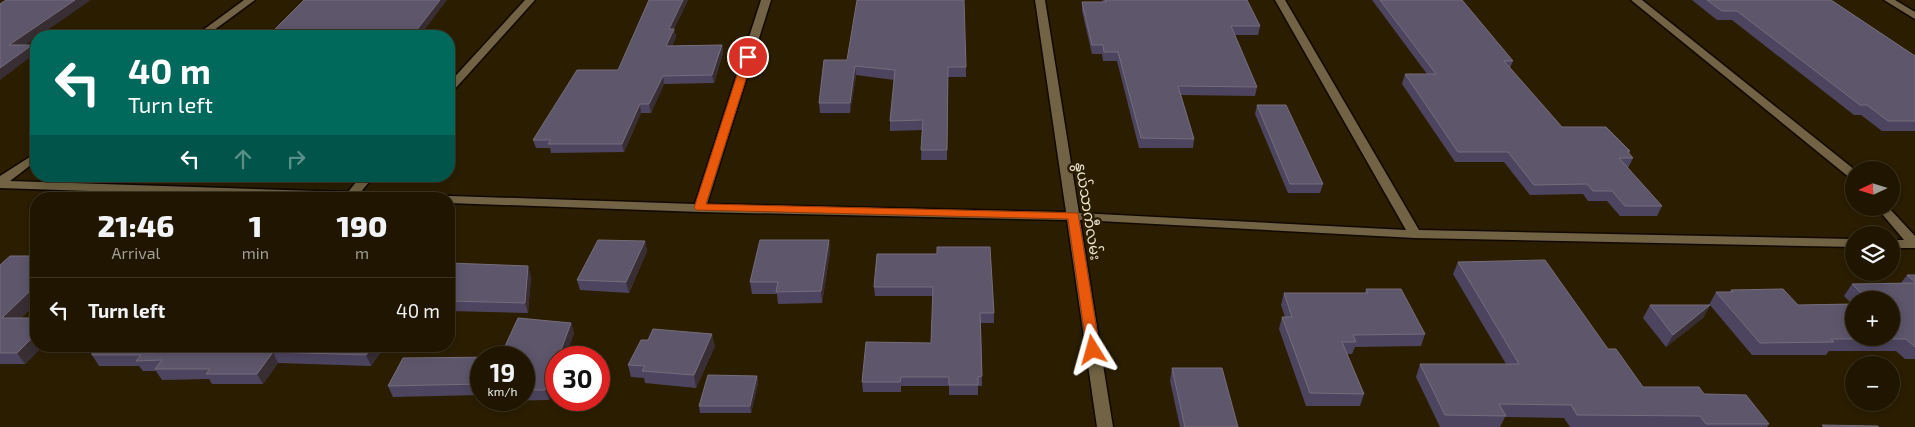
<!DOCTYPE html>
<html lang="en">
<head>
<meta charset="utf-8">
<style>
	:root { --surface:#201600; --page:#281f0a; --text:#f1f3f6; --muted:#a29f99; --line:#3d3522 }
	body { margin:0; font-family:"Exo 2","Noto Sans Myanmar",sans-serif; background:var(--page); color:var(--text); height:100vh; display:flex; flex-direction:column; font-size:19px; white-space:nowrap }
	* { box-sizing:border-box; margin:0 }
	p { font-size:16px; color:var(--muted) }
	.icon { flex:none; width:28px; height:28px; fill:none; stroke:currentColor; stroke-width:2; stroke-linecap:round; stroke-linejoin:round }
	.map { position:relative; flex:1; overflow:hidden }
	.panel { position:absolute; left:30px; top:192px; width:425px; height:160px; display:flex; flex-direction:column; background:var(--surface); border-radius:20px; box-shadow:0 2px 12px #0003,0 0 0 1px var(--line) }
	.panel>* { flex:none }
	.top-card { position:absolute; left:30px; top:30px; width:425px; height:152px; border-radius:20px; box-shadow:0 2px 12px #0003,0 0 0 1px var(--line); background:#00695c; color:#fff; overflow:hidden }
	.needle { width:32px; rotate:266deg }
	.tools { position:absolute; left:1845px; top:161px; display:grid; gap:10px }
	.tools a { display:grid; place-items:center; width:55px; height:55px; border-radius:50%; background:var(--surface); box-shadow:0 2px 12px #0003,0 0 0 1px var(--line); font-size:25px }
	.speed { position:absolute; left:470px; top:346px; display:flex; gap:10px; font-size:25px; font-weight:700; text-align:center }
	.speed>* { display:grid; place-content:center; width:65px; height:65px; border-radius:50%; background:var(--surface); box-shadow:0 2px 12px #0003,0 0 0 1px var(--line); line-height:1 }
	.speed small { font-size:12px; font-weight:400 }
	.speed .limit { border:8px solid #d22; background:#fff; color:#111 }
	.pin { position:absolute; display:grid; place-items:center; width:42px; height:42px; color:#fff; margin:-21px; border:2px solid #fff; border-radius:50%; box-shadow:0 1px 5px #0007 }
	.me { position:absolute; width:55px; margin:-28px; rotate:352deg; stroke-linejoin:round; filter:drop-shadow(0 0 4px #0008) }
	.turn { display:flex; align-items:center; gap:18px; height:105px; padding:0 15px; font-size:22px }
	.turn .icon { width:65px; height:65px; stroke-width:2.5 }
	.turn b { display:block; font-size:35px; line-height:42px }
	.lanes { display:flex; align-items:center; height:48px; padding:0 15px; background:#0003; justify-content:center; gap:25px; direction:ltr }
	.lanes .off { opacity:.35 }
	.eta { display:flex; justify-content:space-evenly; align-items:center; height:85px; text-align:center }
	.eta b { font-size:30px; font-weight:800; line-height:35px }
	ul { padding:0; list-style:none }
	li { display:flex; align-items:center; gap:15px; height:65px; padding:0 15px; border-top:1px solid var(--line) }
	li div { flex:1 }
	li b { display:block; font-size:19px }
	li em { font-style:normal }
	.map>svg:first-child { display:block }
</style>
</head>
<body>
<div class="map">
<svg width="1915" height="427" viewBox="0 0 1915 427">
	<rect width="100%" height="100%" fill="#2b1e00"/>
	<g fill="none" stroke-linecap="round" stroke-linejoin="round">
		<g stroke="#110800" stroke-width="3">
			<path id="minor" d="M 244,0 L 255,0 L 206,36 L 195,36 Z
				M 525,0 L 535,0 L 453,91 L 449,92 L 449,83 Z
				M 761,0 L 771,0 L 707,204 L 1066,212 L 1035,0 L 1045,0 L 1079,213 L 1406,230 L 1275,0 L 1285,0 L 1419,230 L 1854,239 L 1854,247 L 1415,238 L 1080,220 L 1113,427 L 1097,427 L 1067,220 L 700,212 L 449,203 L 449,199 L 327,199 L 0,188 L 0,176 L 36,153 L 36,161 L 10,181 L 348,192 L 361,176 L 374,176 L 360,193 L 695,204 Z
				M 1631,0 L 1642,0 L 1855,170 L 1854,179 L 1850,178 Z
				M 1884,0 L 1895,0 L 1915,12 L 1915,19 Z
				M 1877,208 L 1889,208 L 1915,236 L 1915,248 L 1891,248 L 1891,240 L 1904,240 Z"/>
		</g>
		<use href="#minor" fill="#716343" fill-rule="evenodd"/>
	</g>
	<path fill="#4d455f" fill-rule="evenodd" d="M 688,0 L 674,29 L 676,37 L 672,46 L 722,45 L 723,53 L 714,83 L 664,84 L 651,113 L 641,113 L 624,152 L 551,153 L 550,148 L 536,148 L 533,140 L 618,70 Z
		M 1102,0 L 1247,0 L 1260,26 L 1258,35 L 1235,35 L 1257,87 L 1255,96 L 1181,95 L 1194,139 L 1193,148 L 1139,148 L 1117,61 L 1103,61 L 1102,54 L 1092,54 L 1082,11 L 1082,2 L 1103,2 Z
		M 1372,0 L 1462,0 L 1513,61 L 1510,68 L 1562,127 L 1630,151 L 1629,154 L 1633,158 L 1628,168 L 1662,206 L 1657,216 L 1620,216 L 1607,201 L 1588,201 L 1583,194 L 1530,195 L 1504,162 L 1455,162 L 1402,84 L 1405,74 L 1427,74 Z
		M 1692,0 L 1831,0 L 1915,56 L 1915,131 L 1882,131 L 1861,115 L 1854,115 L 1732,20 L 1717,20 Z
		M 824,60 L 966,67 L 966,77 L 948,77 L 947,160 L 921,160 L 922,130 L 890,131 L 890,121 L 894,80 L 856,75 L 850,113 L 820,113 L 819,103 Z
		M 1257,105 L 1323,184 L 1320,193 L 1288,193 L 1255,114 Z
		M 829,240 L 830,252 L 822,303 L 778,304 L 777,294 L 752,294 L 750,282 Z
		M 645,241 L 647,251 L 629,293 L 580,290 L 577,280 Z
		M 877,254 L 994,313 L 994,323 L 981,323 L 982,386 L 978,386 L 978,395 L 949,395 L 949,386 L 901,386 L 901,392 L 863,392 L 862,382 L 931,343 L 933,296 L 875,296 L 874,287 Z
		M 36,256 L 36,303 L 21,318 L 36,346 L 43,346 L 25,364 L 0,364 L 0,265 Z
		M 1458,262 L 1608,349 L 1643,387 L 1704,394 L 1769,424 L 1767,427 L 1570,427 L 1564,418 L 1505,417 L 1500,427 L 1440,427 L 1416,377 L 1420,364 L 1506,364 L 1453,274 Z
		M 449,263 L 531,276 L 528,313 L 449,311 Z
		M 1907,275 L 1915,275 L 1915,359 L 1905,359 L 1896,351 L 1829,351 L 1826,355 L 1752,355 L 1710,305 L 1703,318 L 1666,347 L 1643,318 L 1650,305 L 1710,305 L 1709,305 L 1716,292 L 1729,292 L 1731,290 L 1798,305 L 1852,304 L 1844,296 L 1852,284 L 1901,283 ZM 1854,300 L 1891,300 L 1854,338 Z
		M 1366,289 L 1425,334 L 1421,346 L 1355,347 L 1352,354 L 1347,354 L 1364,394 L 1360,406 L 1306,406 L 1279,329 L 1282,317 L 1285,317 L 1281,305 L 1284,293 L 1365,293 Z
		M 518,318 L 571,323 L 574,333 L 565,358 L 556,358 L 556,380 L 549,400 L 489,401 L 488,400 L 524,400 L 524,358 L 481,358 L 481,395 L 393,397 L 388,386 L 403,358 L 500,357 Z
		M 648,340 L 715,346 L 696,388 L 645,383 L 644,378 L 631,377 L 628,365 Z
		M 385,346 L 371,366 L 278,363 L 263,384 L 212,384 L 209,379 L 162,380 L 156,371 L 143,371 L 139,366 L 99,366 L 92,355 Z
		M 1172,368 L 1238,427 L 1180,427 L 1170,381 Z
		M 757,376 L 758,383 L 751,413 L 700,413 L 699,406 Z"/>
	<path fill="#382e34" d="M 75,0 L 91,0 L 39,36 L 36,36 L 36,38 L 14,53 L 9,45 Z
		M 440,0 L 447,0 L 420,36 L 412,36 Z
		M 683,0 L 688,0 L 670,37 L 669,29 Z
		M 674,29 L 676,37 L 668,54 L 666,46 Z
		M 32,45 L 36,52 L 36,53 L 0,80 L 0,68 Z
		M 722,45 L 723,53 L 714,83 L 712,75 Z
		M 855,66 L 856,75 L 850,113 L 850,103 Z
		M 663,76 L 664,84 L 651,113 L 649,104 Z
		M 640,104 L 641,113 L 624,152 L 622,144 Z
		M 449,231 L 451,237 L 449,240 Z
		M 829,240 L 830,252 L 822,303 L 821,291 Z
		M 645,241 L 647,251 L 629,293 L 626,282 Z
		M 528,266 L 531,276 L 528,313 L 525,303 Z
		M 36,285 L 36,303 L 10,328 L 2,318 Z
		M 1710,305 L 1703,318 L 1666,347 L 1673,335 Z
		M 571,323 L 574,333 L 565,358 L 558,358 Z
		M 36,334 L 36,346 L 43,346 L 25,364 L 17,353 Z
		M 712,334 L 715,346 L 696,388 L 694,375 Z
		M 373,346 L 385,346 L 371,366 L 366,355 Z
		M 273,352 L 278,363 L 263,384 L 257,374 Z
		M 556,361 L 556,380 L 549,400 L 545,390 Z
		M 757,376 L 758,383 L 751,413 L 750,406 Z"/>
	<path fill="#5e566b" stroke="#756d7c" d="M 6,0 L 75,0 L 9,45 L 32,45 L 0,68 L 0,4 Z
		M 304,0 L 440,0 L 412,36 L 262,36 L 265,34 L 270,34 Z
		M 649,0 L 683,0 L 669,29 L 674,29 L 666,46 L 722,45 L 712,75 L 663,76 L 649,104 L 640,104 L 622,144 L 548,144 L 551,140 L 533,140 L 577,70 L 618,70 Z
		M 857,0 L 964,0 L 966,67 L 948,67 L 947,150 L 921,150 L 923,120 L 890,121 L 895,70 L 855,66 L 850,103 L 819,103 L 824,60 L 847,60 Z
		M 1105,0 L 1247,0 L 1260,26 L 1231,26 L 1257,87 L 1178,86 L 1194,139 L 1141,138 L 1118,52 L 1104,52 L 1103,45 L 1092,45 L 1082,2 L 1106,2 Z
		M 1380,0 L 1462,0 L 1513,61 L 1504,61 L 1562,127 L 1606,127 L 1630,151 L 1627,151 L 1633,158 L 1619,158 L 1662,206 L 1625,206 L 1612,191 L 1593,191 L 1587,184 L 1534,185 L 1508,152 L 1458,152 L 1405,74 L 1436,74 Z
		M 1707,0 L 1831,0 L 1915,56 L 1915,121 L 1888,121 L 1867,105 L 1860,105 L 1737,11 L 1722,11 Z
		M 1257,105 L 1286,105 L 1323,184 L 1290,184 Z
		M 598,240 L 645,241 L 626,282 L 577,280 Z
		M 760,240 L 829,240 L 821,291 L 776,292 L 778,282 L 750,282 Z
		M 937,247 L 990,247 L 994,313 L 980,313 L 982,376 L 978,377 L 978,385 L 949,385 L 949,377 L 901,377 L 900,382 L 862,382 L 866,342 L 931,343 L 933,287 L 874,287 L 877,254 L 937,254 Z
		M 10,256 L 36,256 L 36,285 L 2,318 L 36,318 L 36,334 L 17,353 L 0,353 L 0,265 Z
		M 1545,260 L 1608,349 L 1616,349 L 1643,387 L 1699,387 L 1704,394 L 1746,395 L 1769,424 L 1706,424 L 1700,416 L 1577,415 L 1571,405 L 1499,404 L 1506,416 L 1445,415 L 1420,364 L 1519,364 L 1458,262 Z
		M 449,263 L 528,266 L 525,303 L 449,301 Z
		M 1907,275 L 1915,275 L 1915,282 Z
		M 1915,283 L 1915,347 L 1906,339 L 1831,339 L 1834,342 L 1760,343 L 1716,292 L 1733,292 L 1731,290 L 1783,289 L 1798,305 L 1854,304 L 1854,338 L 1891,338 L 1891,300 L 1868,300 L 1852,284 Z
		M 1366,289 L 1401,289 L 1425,334 L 1353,335 L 1356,342 L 1342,342 L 1364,394 L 1310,393 L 1282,317 L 1292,317 L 1284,293 L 1368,293 Z
		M 1650,305 L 1710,305 L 1673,335 Z
		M 518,318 L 571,323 L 558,358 L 556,358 L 556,361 L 545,390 L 524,390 L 524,358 L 481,358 L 481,384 L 388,386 L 403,358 L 500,357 Z
		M 653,329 L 712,334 L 694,375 L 642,371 L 645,366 L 628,365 L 641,340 L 648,340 Z
		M 92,346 L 373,346 L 366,355 L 273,352 L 257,374 L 206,374 L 210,369 L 155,369 L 162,360 L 136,361 L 141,355 L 92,355 Z
		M 1172,368 L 1222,368 L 1238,427 L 1185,427 Z
		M 708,375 L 757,376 L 750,406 L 699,406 Z
		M 1822,425 L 1878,426 L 1879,427 L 1824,427 Z"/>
	<path fill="#ea580c" stroke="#983908" d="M 748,54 L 753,57 L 706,204 L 1078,213 L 1100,350 L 1098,353 L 1089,353 L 1087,350 L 1068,219 L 696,210 L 694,208 L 743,57 Z"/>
	<g text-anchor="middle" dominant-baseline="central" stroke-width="5" stroke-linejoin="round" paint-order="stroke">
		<g font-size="15" fill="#ede5d3" stroke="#2b1e00">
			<text transform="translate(1089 211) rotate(81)">နွယ်သာကီလမ်း</text>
		</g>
	</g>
</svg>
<div class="tools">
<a><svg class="needle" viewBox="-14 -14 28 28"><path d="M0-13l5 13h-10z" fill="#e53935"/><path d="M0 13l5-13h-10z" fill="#a29f99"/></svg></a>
<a><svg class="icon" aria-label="layers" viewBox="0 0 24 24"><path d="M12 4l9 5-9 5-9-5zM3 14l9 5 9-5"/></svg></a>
<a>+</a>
<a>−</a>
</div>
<div class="speed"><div>19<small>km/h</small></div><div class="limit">30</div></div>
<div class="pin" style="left:748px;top:57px;background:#d93025"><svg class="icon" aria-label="arrive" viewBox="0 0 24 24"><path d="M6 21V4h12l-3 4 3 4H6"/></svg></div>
<svg class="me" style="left:1093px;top:350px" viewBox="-20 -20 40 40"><path d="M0-17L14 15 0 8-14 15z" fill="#ea580c" stroke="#fff" stroke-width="4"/></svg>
<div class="top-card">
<div class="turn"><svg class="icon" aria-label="left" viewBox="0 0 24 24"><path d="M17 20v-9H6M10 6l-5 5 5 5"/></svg><div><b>40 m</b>Turn left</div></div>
<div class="lanes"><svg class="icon" aria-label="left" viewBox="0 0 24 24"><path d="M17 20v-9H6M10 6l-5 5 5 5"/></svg><svg class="icon off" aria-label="ahead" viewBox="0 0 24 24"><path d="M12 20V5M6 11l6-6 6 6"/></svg><svg class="icon off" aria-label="right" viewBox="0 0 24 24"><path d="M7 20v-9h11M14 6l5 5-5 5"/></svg></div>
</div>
<section class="panel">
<div class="eta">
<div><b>21:46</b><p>Arrival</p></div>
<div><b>1</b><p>min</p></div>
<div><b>190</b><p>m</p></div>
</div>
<ul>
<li><svg class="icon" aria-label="left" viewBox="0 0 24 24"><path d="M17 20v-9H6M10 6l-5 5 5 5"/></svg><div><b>Turn left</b></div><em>40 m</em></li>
</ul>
</section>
</div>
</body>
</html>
